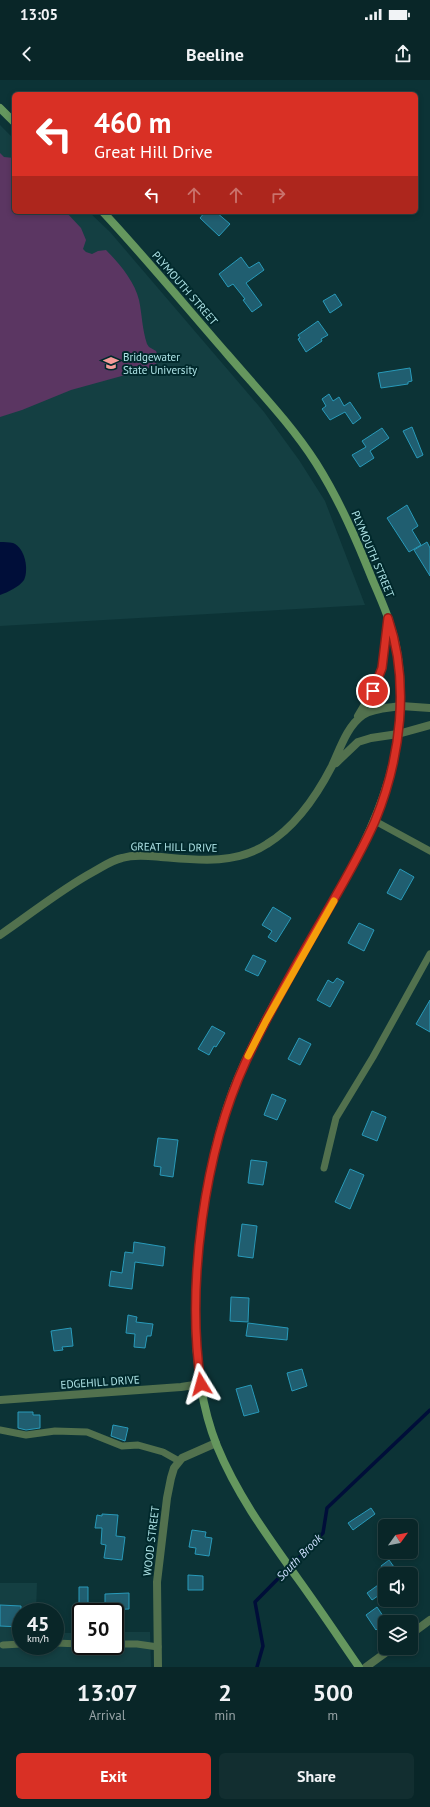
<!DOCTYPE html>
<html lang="en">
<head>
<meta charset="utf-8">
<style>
	:root { --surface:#092628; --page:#122e30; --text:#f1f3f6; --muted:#99a5a8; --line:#294345; --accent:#d93025 }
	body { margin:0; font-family:"PT Sans",sans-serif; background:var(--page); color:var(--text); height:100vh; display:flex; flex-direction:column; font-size:15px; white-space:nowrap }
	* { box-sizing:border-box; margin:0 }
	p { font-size:13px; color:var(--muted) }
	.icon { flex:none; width:22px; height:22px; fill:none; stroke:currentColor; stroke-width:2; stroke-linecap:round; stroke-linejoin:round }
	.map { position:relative; height:1587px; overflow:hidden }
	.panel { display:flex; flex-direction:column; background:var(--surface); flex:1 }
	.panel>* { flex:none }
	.banner { position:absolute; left:12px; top:12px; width:406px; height:122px; border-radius:6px; box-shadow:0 2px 6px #0003,0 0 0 1px var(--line); background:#d93025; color:#fff; overflow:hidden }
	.needle { width:26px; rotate:57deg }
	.tools { position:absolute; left:378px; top:1439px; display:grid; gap:8px }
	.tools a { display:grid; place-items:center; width:40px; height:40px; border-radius:6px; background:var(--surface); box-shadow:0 2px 6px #0003,0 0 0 1px var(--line); font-size:20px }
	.speed { position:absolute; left:12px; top:1523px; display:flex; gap:8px; font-size:20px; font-weight:700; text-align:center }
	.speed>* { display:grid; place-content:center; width:52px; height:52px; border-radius:50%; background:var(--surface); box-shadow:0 2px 6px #0003,0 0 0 1px var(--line); line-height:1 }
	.speed small { font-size:10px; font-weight:400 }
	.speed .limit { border:2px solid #111; border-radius:6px; background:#fff; color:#111 }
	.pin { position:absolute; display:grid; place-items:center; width:34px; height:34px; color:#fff; margin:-17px; border:2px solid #fff; border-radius:50%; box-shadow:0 1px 4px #0007 }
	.me { position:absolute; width:44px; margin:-22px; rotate:352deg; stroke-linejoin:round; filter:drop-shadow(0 0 3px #0008) }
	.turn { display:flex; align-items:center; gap:14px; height:84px; padding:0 16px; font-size:18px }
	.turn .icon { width:52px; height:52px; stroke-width:2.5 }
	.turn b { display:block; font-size:28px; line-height:34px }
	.lanes { display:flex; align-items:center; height:38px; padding:0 16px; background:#0003; justify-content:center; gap:20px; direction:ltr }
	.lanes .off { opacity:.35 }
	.eta { display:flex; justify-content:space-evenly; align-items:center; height:68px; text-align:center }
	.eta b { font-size:24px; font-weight:600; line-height:28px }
	.button { display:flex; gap:8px; margin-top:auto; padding:8px 16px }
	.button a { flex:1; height:46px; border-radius:6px; background:var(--accent); color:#fff; font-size:16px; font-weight:600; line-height:46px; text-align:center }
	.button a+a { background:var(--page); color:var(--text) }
	.status { display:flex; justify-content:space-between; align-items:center; height:28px; padding:0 20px; background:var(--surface); direction:ltr }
	.status svg { height:11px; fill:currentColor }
	header { display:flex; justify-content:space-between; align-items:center; height:52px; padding:0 16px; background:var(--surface); font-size:18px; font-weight:600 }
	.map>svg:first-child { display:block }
</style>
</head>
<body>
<div class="status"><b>13:05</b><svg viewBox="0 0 49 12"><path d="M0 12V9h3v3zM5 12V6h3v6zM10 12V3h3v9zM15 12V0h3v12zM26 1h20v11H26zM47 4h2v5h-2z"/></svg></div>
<header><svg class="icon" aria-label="back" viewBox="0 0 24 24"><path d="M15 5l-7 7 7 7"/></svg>Beeline<svg class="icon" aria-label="share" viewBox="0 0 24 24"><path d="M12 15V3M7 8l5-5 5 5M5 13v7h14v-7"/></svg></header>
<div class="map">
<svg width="430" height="1587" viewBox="0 0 430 1587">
	<rect width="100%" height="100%" fill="#0c3336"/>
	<path fill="#143f42" d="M 0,45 L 14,59 L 14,132 L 89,132 L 110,152 L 264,332 L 299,380 L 325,421 L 365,525 L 0,546 Z
		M 0,1503 L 37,1503 L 36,1532 L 21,1532 L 21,1566 L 55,1566 L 55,1553 L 81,1553 L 81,1566 L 115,1566 L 115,1552 L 150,1552 L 151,1587 L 0,1587 Z"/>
	<path fill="#5b3662" d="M 0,73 L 4,77 L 14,78 L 14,132 L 66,132 L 81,148 L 86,160 L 83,169 L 86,172 L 92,174 L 98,171 L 106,170 C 119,183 135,202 139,220 C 142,234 142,249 147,264 L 149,267 L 156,271 L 159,280 L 155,285 L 147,289 L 71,310 L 22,330 L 0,337 Z"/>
	<path fill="#000e39" d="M 0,462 C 4,462 9,462 13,463 C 25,468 29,489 24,500 C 19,507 8,512 0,515 Z"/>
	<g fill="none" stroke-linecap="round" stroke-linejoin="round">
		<path stroke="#000e39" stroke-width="3.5" d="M 257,1587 L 263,1566 L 255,1522 L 323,1453 L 327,1428 L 430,1330"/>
	</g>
	<path fill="#205e70" stroke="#289aba" d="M 205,132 L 216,132 L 230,144 L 219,156 L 200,138 Z
		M 241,177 L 249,188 L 259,182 L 264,190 L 246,203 L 262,225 L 252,232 L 243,220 L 245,219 L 233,204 L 228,207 L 219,194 Z
		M 335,214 L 342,225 L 330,233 L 323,221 Z
		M 318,241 L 328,255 L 321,259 L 322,261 L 306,272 L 298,259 L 300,258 L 298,255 Z
		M 410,288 L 412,301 L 408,302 L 408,304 L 381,308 L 378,293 Z
		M 329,314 L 333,321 L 339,317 L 344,326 L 350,322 L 361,338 L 353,344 L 345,332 L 330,340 L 322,329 L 326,326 L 322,319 Z
		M 412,347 L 423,375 L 417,378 L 403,351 Z
		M 382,348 L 389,358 L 370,371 L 374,378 L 360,387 L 352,375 L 366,367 L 362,361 Z
		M 407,425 L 418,446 L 412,450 L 421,465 L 409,472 L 387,438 Z
		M 427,462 L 430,468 L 430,496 L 414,470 Z
		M 400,789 L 414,797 L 401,820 L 387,813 Z
		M 273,827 L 291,838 L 276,862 L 268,857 L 272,851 L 262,845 Z
		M 359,843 L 374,850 L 364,871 L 348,863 Z
		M 253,875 L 266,881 L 258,896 L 245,890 Z
		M 337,898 L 344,902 L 330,927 L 317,920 L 328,900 L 333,903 Z
		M 430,920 L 430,952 L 416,944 Z
		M 212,946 L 225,953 L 216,967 L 214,966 L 209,975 L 198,969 Z
		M 299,958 L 311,964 L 300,985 L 288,979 Z
		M 272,1014 L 286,1020 L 277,1040 L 264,1035 Z
		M 372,1031 L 386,1037 L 377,1061 L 362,1055 Z
		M 158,1058 L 178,1060 L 173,1097 L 160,1095 L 161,1087 L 154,1086 Z
		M 251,1080 L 267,1082 L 263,1105 L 248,1103 Z
		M 350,1089 L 364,1095 L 350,1129 L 335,1122 Z
		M 242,1144 L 257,1146 L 253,1178 L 238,1176 Z
		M 134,1162 L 165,1167 L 163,1186 L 135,1182 L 132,1209 L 109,1206 L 111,1191 L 122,1193 L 125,1172 L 133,1173 Z
		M 231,1217 L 249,1218 L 248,1242 L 230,1241 Z
		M 128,1235 L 137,1237 L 136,1242 L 153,1244 L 151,1256 L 147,1256 L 145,1268 L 134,1267 L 135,1254 L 126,1253 Z
		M 248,1243 L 288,1248 L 287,1260 L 246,1256 Z
		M 71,1248 L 73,1266 L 62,1267 L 63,1270 L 54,1271 L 51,1251 Z
		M 302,1289 L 307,1306 L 292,1311 L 287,1293 Z
		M 251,1305 L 259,1332 L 244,1336 L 236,1309 Z
		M 18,1332 L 33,1332 L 33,1335 L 40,1335 L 40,1348 L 26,1350 L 18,1348 Z
		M 113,1345 L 128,1348 L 125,1361 L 111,1356 Z
		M 371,1428 L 375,1434 L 353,1450 L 348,1443 Z
		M 102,1434 L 118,1435 L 116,1456 L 125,1457 L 122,1480 L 104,1478 L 106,1465 L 101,1464 L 102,1448 L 95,1448 L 97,1435 L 102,1436 Z
		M 192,1450 L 206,1452 L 205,1457 L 212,1458 L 209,1476 L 195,1474 L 196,1468 L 189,1467 Z
		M 389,1480 L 399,1494 L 386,1494 L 381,1486 Z
		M 188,1495 L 203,1496 L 203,1510 L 188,1510 Z
		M 385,1500 L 385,1511 L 372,1520 L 367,1513 Z
		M 79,1507 L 88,1507 L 88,1523 L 79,1523 Z
		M 129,1513 L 129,1529 L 105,1530 L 105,1514 Z
		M 0,1525 L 21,1526 L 21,1547 L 0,1546 Z
		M 377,1527 L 387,1542 L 385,1542 L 376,1550 L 366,1535 Z"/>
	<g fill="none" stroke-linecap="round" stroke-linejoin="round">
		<path stroke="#52714e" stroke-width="7" d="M 375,741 L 430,771
			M 324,1088 L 336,1038 L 373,977 L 430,874
			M 0,1350 L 26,1355 L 55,1351 L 87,1352 L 122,1366 L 138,1365 L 163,1372 L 179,1381
			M 55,1563 L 81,1564
			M 115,1564 L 137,1564 L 158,1567
			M 3,1565 L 21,1564"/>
		<path stroke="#52714e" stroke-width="8" d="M 358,636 L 373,611 L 382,589 L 388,538
			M 336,683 L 358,662 L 371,658 L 398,654
			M 0,855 C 31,834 60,810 93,792 C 102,787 112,780 122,778 C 135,774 149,776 161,777 C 197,780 235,785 267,764 C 295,747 317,715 332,686 C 340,669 347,646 363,635 C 373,628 389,628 401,626
			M 0,1320 L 181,1307 L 201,1304
			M 411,1554 L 430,1540
			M 158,1587 L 157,1502 L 167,1418 L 171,1398 L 174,1388 L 182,1378 L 216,1363
			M 366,1587 L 392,1568"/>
		<path stroke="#52714e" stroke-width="8" d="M 401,626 L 430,628
			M 398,654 L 430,645"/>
		<path stroke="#65975e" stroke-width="8" d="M 0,28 L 14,42
			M 103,132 C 146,178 186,227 228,275 C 258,310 291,344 316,383 C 340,421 357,461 373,501 C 383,524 393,547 397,571 C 415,677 368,762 317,849 C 287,900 254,956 233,1010 C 197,1107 178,1269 217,1366 C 237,1415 268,1457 298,1499 C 319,1528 339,1558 359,1587"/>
	</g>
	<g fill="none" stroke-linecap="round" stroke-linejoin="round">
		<g stroke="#8d1f18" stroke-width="10">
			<path id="route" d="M 201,1304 C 186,1205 204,1072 246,981 C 266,937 291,894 315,852 C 336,815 358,780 375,741 C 401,678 410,603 388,538 L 382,588 L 373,611"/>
		</g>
		<use href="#route" stroke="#d93025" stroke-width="7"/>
		<path stroke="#f59e0b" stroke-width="7" d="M 248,976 L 266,941 L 334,821"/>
	</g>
	<defs>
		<g id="university-bare" transform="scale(1.2)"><path d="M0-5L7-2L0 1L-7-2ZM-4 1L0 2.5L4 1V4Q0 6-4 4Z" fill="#f59b99" stroke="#01292c" stroke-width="2.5" paint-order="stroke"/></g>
	</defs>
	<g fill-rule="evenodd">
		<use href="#university-bare" x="111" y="283"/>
	</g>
	<g text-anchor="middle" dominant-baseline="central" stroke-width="4" stroke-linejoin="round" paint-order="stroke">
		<g font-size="11" fill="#afe4e7" stroke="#01292c">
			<text transform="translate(185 208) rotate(49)">PLYMOUTH STREET</text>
			<text transform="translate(373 474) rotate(67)">PLYMOUTH STREET</text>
			<text transform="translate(174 767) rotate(1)">GREAT HILL DRIVE</text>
			<text transform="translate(100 1302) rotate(-4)">EDGEHILL DRIVE</text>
			<text transform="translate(151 1461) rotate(-83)">WOOD STREET</text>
		</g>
		<g font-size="11" fill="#afe4e7" stroke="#01292c" text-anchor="start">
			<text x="123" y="277">Bridgewater<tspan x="123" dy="13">State University</tspan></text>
		</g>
		<g font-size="12" font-style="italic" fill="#cddffe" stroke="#01292c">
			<text transform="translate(299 1477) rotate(-46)">South Brook</text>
		</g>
	</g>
</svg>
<div class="tools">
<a><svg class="needle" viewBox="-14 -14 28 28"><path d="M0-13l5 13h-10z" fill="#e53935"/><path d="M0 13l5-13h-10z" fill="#99a5a8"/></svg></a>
<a><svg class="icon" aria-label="sound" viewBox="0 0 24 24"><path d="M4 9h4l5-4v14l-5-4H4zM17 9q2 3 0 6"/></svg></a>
<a><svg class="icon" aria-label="layers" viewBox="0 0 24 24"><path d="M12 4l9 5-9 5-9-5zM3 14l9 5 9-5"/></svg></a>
</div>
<div class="speed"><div>45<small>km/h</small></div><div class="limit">50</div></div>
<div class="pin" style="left:373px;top:611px;background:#d93025"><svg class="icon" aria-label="arrive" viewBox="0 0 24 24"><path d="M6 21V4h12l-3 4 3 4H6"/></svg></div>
<svg class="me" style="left:201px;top:1304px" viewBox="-20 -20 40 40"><path d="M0-17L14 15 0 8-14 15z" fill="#d93025" stroke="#fff" stroke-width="4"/></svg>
<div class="banner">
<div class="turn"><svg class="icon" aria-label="left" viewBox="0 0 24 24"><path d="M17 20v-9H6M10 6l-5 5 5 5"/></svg><div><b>460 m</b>Great Hill Drive</div></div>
<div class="lanes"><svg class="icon" aria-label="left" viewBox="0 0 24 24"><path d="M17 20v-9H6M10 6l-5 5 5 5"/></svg><svg class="icon off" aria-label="ahead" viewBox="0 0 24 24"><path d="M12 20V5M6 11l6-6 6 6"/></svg><svg class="icon off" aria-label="ahead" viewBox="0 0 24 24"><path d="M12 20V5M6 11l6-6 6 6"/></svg><svg class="icon off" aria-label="right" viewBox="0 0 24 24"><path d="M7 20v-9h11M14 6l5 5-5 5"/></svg></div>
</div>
</div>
<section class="panel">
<div class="eta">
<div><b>13:07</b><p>Arrival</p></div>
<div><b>2</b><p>min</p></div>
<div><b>500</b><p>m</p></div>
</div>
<div class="button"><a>Exit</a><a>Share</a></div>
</section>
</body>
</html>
